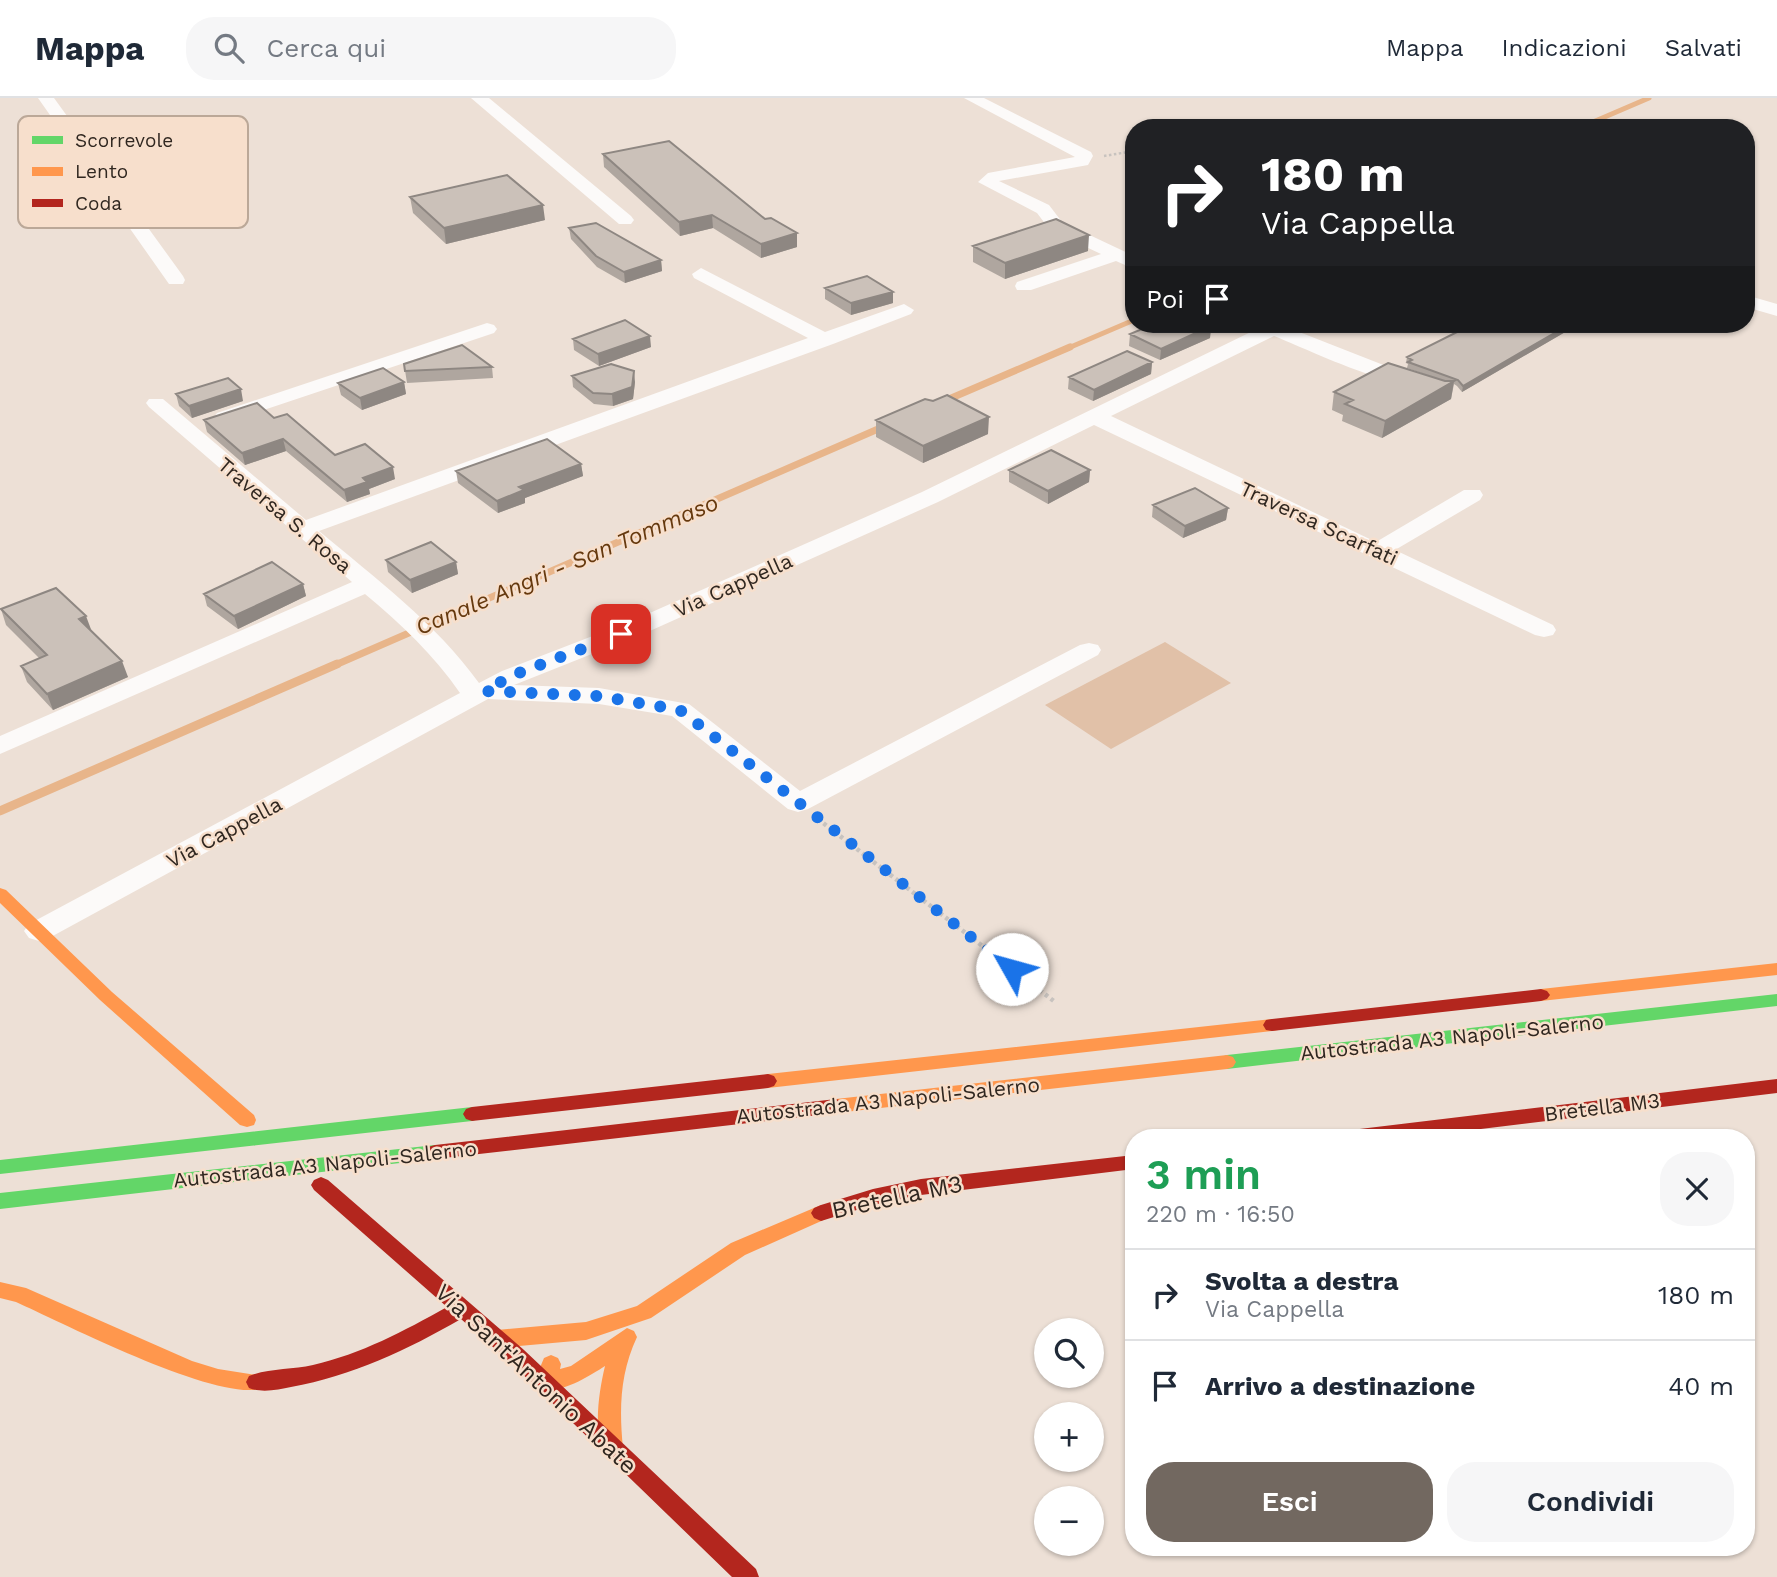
<!DOCTYPE html>
<html lang="it">
<head>
<meta charset="utf-8">
<style>
	:root { --surface:#fff; --page:#f6f6f7; --text:#1f2937; --muted:#747a83; --line:#e0e1e3; --accent:#726860 }
	body { margin:0; font-family:"Work Sans",sans-serif; background:var(--page); color:var(--text); height:100vh; display:flex; flex-direction:column; font-size:26px; white-space:nowrap }
	* { box-sizing:border-box; margin:0 }
	p { font-size:23px; color:var(--muted) }
	.icon { flex:none; width:38px; height:38px; fill:none; stroke:currentColor; stroke-width:2; stroke-linecap:round; stroke-linejoin:round }
	.map { position:relative; flex:1; overflow:hidden }
	.sheet { position:absolute; left:1125px; top:1031px; width:630px; height:427px; display:flex; flex-direction:column; background:var(--surface); border-radius:28px; box-shadow:0 2px 5px #0004 }
	.sheet>* { flex:none }
	.guide { position:absolute; left:1125px; top:21px; width:630px; height:214px; border-radius:28px; box-shadow:0 2px 5px #0004; background:#202124; color:#fff; overflow:hidden }
	.tools { position:absolute; left:1034px; top:1220px; display:grid; gap:14px }
	.tools a { display:grid; place-items:center; width:70px; height:70px; border-radius:50%; background:var(--surface); box-shadow:0 2px 5px #0004; font-size:35px }
	.pin { position:absolute; display:grid; place-items:center; width:60px; height:60px; color:#fff; margin:-30px; border-radius:14px; box-shadow:0 4px 10px #0006 }
	.me { position:absolute; width:77px; margin:-38px; rotate:308deg; stroke-linejoin:round; filter:drop-shadow(0 0 5px #0008) }
	.turn { display:flex; align-items:center; gap:24px; height:147px; padding:0 21px; font-size:32px }
	.turn .icon { width:91px; height:91px; stroke-width:2.5 }
	.turn b { display:block; font-size:49px; line-height:60px }
	.then { display:flex; align-items:center; height:66px; padding:0 21px; background:#0003; gap:14px; font-size:26px }
	.round { display:grid; place-items:center; flex:none; width:74px; height:74px; border-radius:28px; background:var(--page) }
	.overview { display:flex; align-items:center; justify-content:space-between; height:119px; padding:0 21px }
	h1 { font-size:42px; font-weight:600; line-height:52px; color:#1e9e55 }
	.primary-button { display:flex; gap:14px; margin-top:auto; padding:14px 21px }
	.primary-button a { flex:1; height:80px; border-radius:28px; background:var(--accent); color:#fff; font-size:28px; font-weight:600; line-height:80px; text-align:center }
	.primary-button a+a { background:var(--page); color:var(--text) }
	ul { padding:0; list-style:none }
	li { display:flex; align-items:center; gap:21px; height:91px; padding:0 21px; border-top:2px solid var(--line) }
	li div { flex:1 }
	li b { display:block; font-size:26px }
	li em { font-style:normal }
	header { display:flex; align-items:center; gap:42px; box-sizing:border-box; height:98px; padding:0 35px; background:var(--surface); border-bottom:2px solid var(--line) }
	header strong { font-size:33px }
	nav { display:flex; gap:38px; margin-inline-start:auto; font-size:24px }
	.search { width:490px; height:63px; background:var(--page); display:flex; align-items:center; gap:18px; box-sizing:border-box; padding:0 24px; border-radius:28px; color:var(--muted); font-size:26px }
	.map>svg:first-child { display:block }
</style>
</head>
<body>
<header>
<strong>Mappa</strong>
<div class="search"><svg class="icon" aria-label="search" viewBox="0 0 24 24"><circle cx="10" cy="10" r="6"/><path d="M15 15l6 6"/></svg>Cerca qui</div>
<nav><a>Mappa</a><a>Indicazioni</a><a>Salvati</a></nav>
</header>
<div class="map">
<svg width="1777" height="1479" viewBox="0 0 1777 1479">
	<rect width="100%" height="100%" fill="#ede0d6"/>
	<path fill="#e1c1a8" d="M 1165,544 L 1231,585 L 1111,651 L 1045,607 Z"/>
	<g fill="none" stroke-linecap="round" stroke-linejoin="round">
		<path stroke="#e8b58a" stroke-width="5" d="M 1579,30 L 1649,0
			M 1066,251 L 1134,222"/>
		<path stroke="#e8b58a" stroke-width="7" d="M 942,304 L 1070,249
			M 333,568 L 885,328"/>
		<path stroke="#e8b58a" stroke-width="9" d="M 0,713 L 337,566"/>
		<path stroke="#c8c3bf" stroke-width="2.5" stroke-dasharray="2.5 2.5" stroke-linecap="butt" d="M 1104,58 L 1134,53"/>
		<path stroke="#c8c3bf" stroke-width="4.5" stroke-dasharray="3.5 3.5" stroke-linecap="butt" d="M 818,721 L 1055,904"/>
		<path fill="#fcfaf9" fill-rule="evenodd" d="M 38,0 L 54,0 L 183,178 L 185,182 L 183,186 L 169,186 Z
			M 471,0 L 489,0 L 631,118 L 634,122 L 631,126 L 619,126 Z
			M 964,0 L 984,0 L 1091,54 L 1093,58 L 1088,67 L 999,83 L 1049,107 L 1062,124 L 1134,158 L 1134,171 L 1116,163 L 1031,192 L 1017,192 L 1015,188 L 1017,184 L 1101,156 L 1050,132 L 1037,115 L 978,84 L 988,75 L 1075,59 Z
			M 701,170 L 825,234 L 904,206 L 914,212 L 911,216 L 833,246 L 319,433 C 375,480 436,525 479,585 L 502,573 L 634,522 L 922,394 L 1257,231 L 1254,226 L 1293,226 L 1289,230 L 1386,268 L 1419,276 L 1422,280 L 1419,284 C 1390,292 1305,250 1274,238 L 1111,318 L 1376,444 L 1464,392 L 1480,392 L 1483,397 L 1480,402 L 1395,452 L 1553,527 L 1556,532 L 1553,537 L 1544,539 L 1535,537 L 1094,327 L 938,404 L 652,532 L 514,587 L 599,590 L 689,606 L 800,693 L 1080,547 L 1089,545 L 1098,547 L 1101,552 L 1098,557 L 808,711 L 798,714 L 788,711 L 672,618 L 599,606 L 488,601 L 49,840 L 39,843 L 29,840 L 24,833 L 29,826 L 460,595 C 434,557 401,526 365,496 L 0,656 L 0,638 L 352,484 L 149,309 L 146,305 L 149,301 L 163,301 L 306,422 L 808,240 L 694,180 L 692,176 Z
			M 1746,197 L 1777,206 L 1777,218 L 1746,209 Z
			M 487,225 L 494,227 L 497,231 L 494,235 L 231,323 L 217,323 L 214,319 L 217,315 Z"/>
		<path fill="#63d668" fill-rule="evenodd" d="M 1777,896 L 1777,908 L 1227,971 L 1221,969 L 1218,964 L 1221,959 L 1227,957 Z
			M 472,1009 L 478,1011 L 481,1016 L 478,1021 L 472,1023 L 0,1076 L 0,1062 Z
			M 435,1047 L 442,1049 L 444,1054 L 442,1059 L 435,1061 L 0,1111 L 0,1095 Z"/>
		<path fill="#ff974d" fill-rule="evenodd" d="M 0,790 L 6,792 L 112,894 L 254,1017 L 256,1022 L 254,1027 L 247,1029 L 240,1027 L 100,902 L 0,805 Z
			M 1777,865 L 1777,877 L 1541,903 L 1535,901 L 1532,897 L 1535,893 L 1541,891 Z
			M 1272,921 L 1278,922 L 1281,927 L 1278,932 L 1272,933 L 768,990 L 762,988 L 759,983 L 762,978 L 768,976 Z
			M 1227,957 L 1233,959 L 1236,964 L 1233,969 L 1227,971 L 836,1015 L 830,1013 L 827,1008 L 830,1003 L 836,1001 Z
			M 821,1107 L 828,1110 L 831,1115 L 828,1120 L 745,1157 L 651,1220 L 586,1242 L 497,1250 L 490,1247 L 487,1241 L 490,1235 L 497,1232 L 586,1224 L 637,1208 L 731,1145 Z
			M 0,1184 L 26,1190 L 192,1263 L 218,1271 L 263,1278 L 266,1284 L 263,1290 C 220,1306 63,1225 16,1204 L 0,1200 Z
			M 627,1230 L 634,1233 L 637,1239 C 620,1275 619,1311 623,1350 L 620,1357 L 612,1360 L 604,1357 C 593,1332 599,1293 605,1268 C 588,1279 558,1298 537,1290 L 534,1284 L 544,1260 L 551,1257 L 558,1260 L 561,1266 L 560,1271 L 571,1268 Z"/>
		<path fill="#b3261e" fill-rule="evenodd" d="M 1541,891 L 1547,893 L 1550,897 L 1547,901 L 1541,903 L 1272,933 L 1266,932 L 1263,927 L 1266,922 L 1272,921 Z
			M 768,976 L 774,978 L 777,983 L 774,988 L 768,990 L 472,1023 L 466,1021 L 463,1016 L 466,1011 L 472,1009 Z
			M 1777,981 L 1777,995 L 1407,1040 L 1334,1040 L 1336,1035 L 1343,1033 Z
			M 836,1001 L 842,1003 L 845,1008 L 842,1013 L 836,1015 L 435,1061 L 428,1059 L 426,1054 L 428,1049 L 435,1047 Z
			M 1134,1057 L 1134,1071 L 921,1097 L 873,1107 L 821,1123 L 814,1120 L 811,1115 L 814,1110 L 821,1107 L 873,1091 L 921,1081 Z
			M 321,1079 L 328,1082 L 524,1252 L 756,1471 L 759,1479 L 732,1479 L 510,1264 L 461,1221 C 407,1252 352,1278 291,1289 C 278,1292 261,1295 249,1290 L 246,1284 L 249,1278 C 268,1270 292,1272 313,1267 C 361,1256 404,1233 447,1209 L 314,1092 L 311,1087 L 314,1082 Z"/>
	</g>
	<path fill="#afa69f" d="M 603,56 L 797,149 L 761,160 L 713,130 L 680,138 L 604,69 Z
		M 410,99 L 545,122 L 446,146 L 413,115 Z
		M 569,130 L 661,162 L 662,173 L 625,185 L 597,169 L 571,141 Z
		M 973,148 L 1088,153 L 1005,181 L 973,164 Z
		M 825,190 L 893,205 L 851,217 L 825,201 Z
		M 1579,226 L 1462,294 L 1457,288 L 1454,286 L 1451,301 L 1382,340 L 1342,323 L 1343,317 L 1332,312 L 1334,294 L 1445,283 L 1407,270 L 1408,266 L 1406,265 L 1407,259 Z
		M 1211,228 L 1210,240 L 1160,262 L 1129,248 L 1130,236 Z
		M 573,241 L 651,249 L 599,268 L 574,252 Z
		M 1152,264 L 1151,276 L 1093,303 L 1068,291 L 1069,279 Z
		M 404,266 L 492,269 L 493,280 L 407,285 Z
		M 572,278 L 635,284 L 633,301 L 613,308 L 594,306 L 573,289 Z
		M 404,284 L 406,296 L 362,312 L 341,297 L 338,285 Z
		M 176,296 L 243,303 L 192,320 L 179,308 Z
		M 274,320 L 335,357 L 395,381 L 369,391 L 370,396 L 347,404 L 286,353 L 245,367 L 207,334 L 204,322 Z
		M 876,322 L 988,336 L 923,365 L 876,339 Z
		M 581,366 L 583,378 L 525,400 L 525,405 L 498,415 L 458,385 L 456,373 Z
		M 1009,372 L 1090,372 L 1089,384 L 1048,406 L 1009,384 Z
		M 1153,407 L 1228,410 L 1226,422 L 1183,440 L 1152,419 Z
		M 386,462 L 456,464 L 458,476 L 412,495 L 388,474 Z
		M 303,486 L 306,498 L 238,531 L 207,508 L 204,496 Z
		M 1,511 L 91,533 L 128,579 L 53,612 L 27,584 L 21,568 L 39,560 L 6,527 Z"/>
	<path fill="#8e8782" d="M 543,107 L 545,122 L 446,146 L 444,130 Z
		M 712,117 L 713,130 L 680,138 L 679,124 Z
		M 797,135 L 797,149 L 761,160 L 761,146 Z
		M 1089,137 L 1088,153 L 1005,181 L 1005,165 Z
		M 661,162 L 662,173 L 625,185 L 624,174 Z
		M 893,194 L 893,205 L 851,217 L 851,205 Z
		M 1570,226 L 1579,226 L 1462,294 L 1463,288 Z
		M 1211,228 L 1210,240 L 1160,262 L 1161,251 Z
		M 650,238 L 651,249 L 599,268 L 598,256 Z
		M 1152,264 L 1151,276 L 1093,303 L 1094,292 Z
		M 634,273 L 635,284 L 633,301 L 613,308 L 612,296 Z
		M 1454,283 L 1451,301 L 1382,340 L 1385,323 Z
		M 404,284 L 406,296 L 362,312 L 360,300 Z
		M 241,291 L 243,303 L 192,320 L 189,308 Z
		M 989,319 L 988,336 L 923,365 L 923,348 Z
		M 283,341 L 286,353 L 245,367 L 242,355 Z
		M 581,366 L 583,378 L 525,400 L 525,405 L 498,415 L 497,403 L 519,389 Z
		M 393,369 L 395,381 L 369,391 L 370,396 L 347,404 L 344,392 L 363,380 Z
		M 1090,372 L 1089,384 L 1048,406 L 1048,393 Z
		M 1228,410 L 1226,422 L 1183,440 L 1185,428 Z
		M 456,464 L 458,476 L 412,495 L 410,482 Z
		M 303,486 L 306,498 L 238,531 L 234,518 Z
		M 86,518 L 92,534 L 79,521 Z
		M 122,563 L 128,579 L 53,612 L 47,596 Z"/>
	<path fill="#cbc1b9" stroke="#8e8782" stroke-width="2" d="M 669,43 L 765,121 L 771,120 L 797,135 L 761,146 L 712,117 L 679,124 L 603,56 Z
		M 507,77 L 543,107 L 444,130 L 410,99 Z
		M 1056,121 L 1089,137 L 1005,165 L 973,148 Z
		M 596,125 L 661,162 L 624,174 L 596,158 L 569,130 Z
		M 867,178 L 893,194 L 851,205 L 825,190 Z
		M 625,222 L 650,238 L 598,256 L 573,241 Z
		M 1154,226 L 1206,226 L 1211,228 L 1161,251 L 1130,236 Z
		M 1473,226 L 1570,226 L 1463,288 L 1458,282 L 1408,264 L 1412,262 L 1407,259 Z
		M 462,247 L 492,269 L 405,273 L 404,266 Z
		M 1127,253 L 1152,264 L 1094,292 L 1069,279 Z
		M 1388,265 L 1445,283 L 1454,283 L 1385,323 L 1345,306 L 1353,302 L 1334,294 Z
		M 611,266 L 634,273 L 632,289 L 612,296 L 593,295 L 572,278 Z
		M 383,270 L 404,284 L 360,300 L 338,285 Z
		M 228,280 L 241,291 L 189,308 L 176,296 Z
		M 947,297 L 989,319 L 923,348 L 876,322 L 925,301 L 933,303 Z
		M 257,305 L 274,320 L 287,316 L 335,357 L 365,346 L 393,369 L 363,380 L 367,384 L 344,392 L 283,341 L 242,355 L 204,322 Z
		M 547,341 L 581,366 L 519,389 L 524,392 L 497,403 L 456,373 Z
		M 1051,352 L 1090,372 L 1048,393 L 1009,372 Z
		M 1195,390 L 1228,410 L 1185,428 L 1153,407 Z
		M 431,444 L 456,464 L 410,482 L 386,462 Z
		M 272,464 L 303,486 L 234,518 L 204,496 Z
		M 56,490 L 86,518 L 79,521 L 122,563 L 47,596 L 21,568 L 47,557 L 1,511 Z"/>
	<g fill="none" stroke-linecap="round" stroke-linejoin="round">
		<path stroke="#1a73e8" stroke-width="12" stroke-dasharray="0 21.6" d="M 621,536 L 511,578 L 485,593 L 599,598 L 680,612 L 1012,871"/>
	</g>
	<g text-anchor="middle" dominant-baseline="central" stroke-width="5" stroke-linejoin="round" paint-order="stroke">
		<g font-size="21" fill="#302720" stroke="#f7dfcc">
			<text transform="translate(285 417) rotate(40)">Traversa S. Rosa</text>
			<text transform="translate(1319 425) rotate(25)">Traversa Scarfati</text>
			<text transform="translate(733 487) rotate(-24)">Via Cappella</text>
			<text transform="translate(224 734) rotate(-28)">Via Cappella</text>
			<text transform="translate(1452 939) rotate(-6)">Autostrada A3 Napoli-Salerno</text>
			<text transform="translate(888 1002) rotate(-6)">Autostrada A3 Napoli-Salerno</text>
			<text transform="translate(1602 1009) rotate(-7)">Bretella M3</text>
			<text transform="translate(325 1066) rotate(-6)">Autostrada A3 Napoli-Salerno</text>
		</g>
		<g font-size="23" font-style="italic" fill="#66390e" stroke="#f7dfcc">
			<text transform="translate(567 467) rotate(-23)">Canale Angri - San Tommaso</text>
		</g>
		<g font-size="24" fill="#302720" stroke="#f7dfcc">
			<text transform="translate(897 1099) rotate(-12)">Bretella M3</text>
			<text transform="translate(536 1281) rotate(43)">Via Sant'Antonio Abate</text>
		</g>
	</g>
	<rect x="18" y="18" width="230" height="112" rx="10" fill="#f7dfcc" stroke="#bba898" stroke-width="2"/>
	<rect x="32" y="38" width="31" height="8" fill="#63d668"/>
	<rect x="32" y="69" width="31" height="9" fill="#ff974d"/>
	<rect x="32" y="101" width="31" height="8" fill="#b3261e"/>
	<g font-size="19" fill="#302720">
		<text x="75" y="49">Scorrevole</text>
		<text x="75" y="80">Lento</text>
		<text x="75" y="112">Coda</text>
	</g>
</svg>
<div class="tools">
<a><svg class="icon" aria-label="search" viewBox="0 0 24 24"><circle cx="10" cy="10" r="6"/><path d="M15 15l6 6"/></svg></a>
<a>+</a>
<a>−</a>
</div>
<div class="pin" style="left:621px;top:536px;background:#d93025"><svg class="icon" aria-label="arrive" viewBox="0 0 24 24"><path d="M6 21V4h12l-3 4 3 4H6"/></svg></div>
<svg class="me" style="left:1012px;top:871px" viewBox="-20 -20 40 40"><circle r="19" fill="#fff"/><path d="M0-13L10 11 0 6-10 11z" fill="#1a73e8"/></svg>
<div class="guide">
<div class="turn"><svg class="icon" aria-label="right" viewBox="0 0 24 24"><path d="M7 20v-9h11M14 6l5 5-5 5"/></svg><div><b>180 m</b>Via Cappella</div></div>
<div class="then">Poi<svg class="icon" aria-label="arrive" viewBox="0 0 24 24"><path d="M6 21V4h12l-3 4 3 4H6"/></svg></div>
</div>
<section class="sheet">
<div class="overview"><div><h1>3 min</h1><p>220 m · 16:50</p></div><a class="round"><svg class="icon" aria-label="close" viewBox="0 0 24 24"><path d="M6 6l12 12M18 6L6 18"/></svg></a></div>
<ul>
<li><svg class="icon" aria-label="right" viewBox="0 0 24 24"><path d="M7 20v-9h11M14 6l5 5-5 5"/></svg><div><b>Svolta a destra</b><p>Via Cappella</p></div><em>180 m</em></li>
<li><svg class="icon" aria-label="arrive" viewBox="0 0 24 24"><path d="M6 21V4h12l-3 4 3 4H6"/></svg><div><b>Arrivo a destinazione</b></div><em>40 m</em></li>
</ul>
<div class="primary-button"><a>Esci</a><a>Condividi</a></div>
</section>
</div>
</body>
</html>
